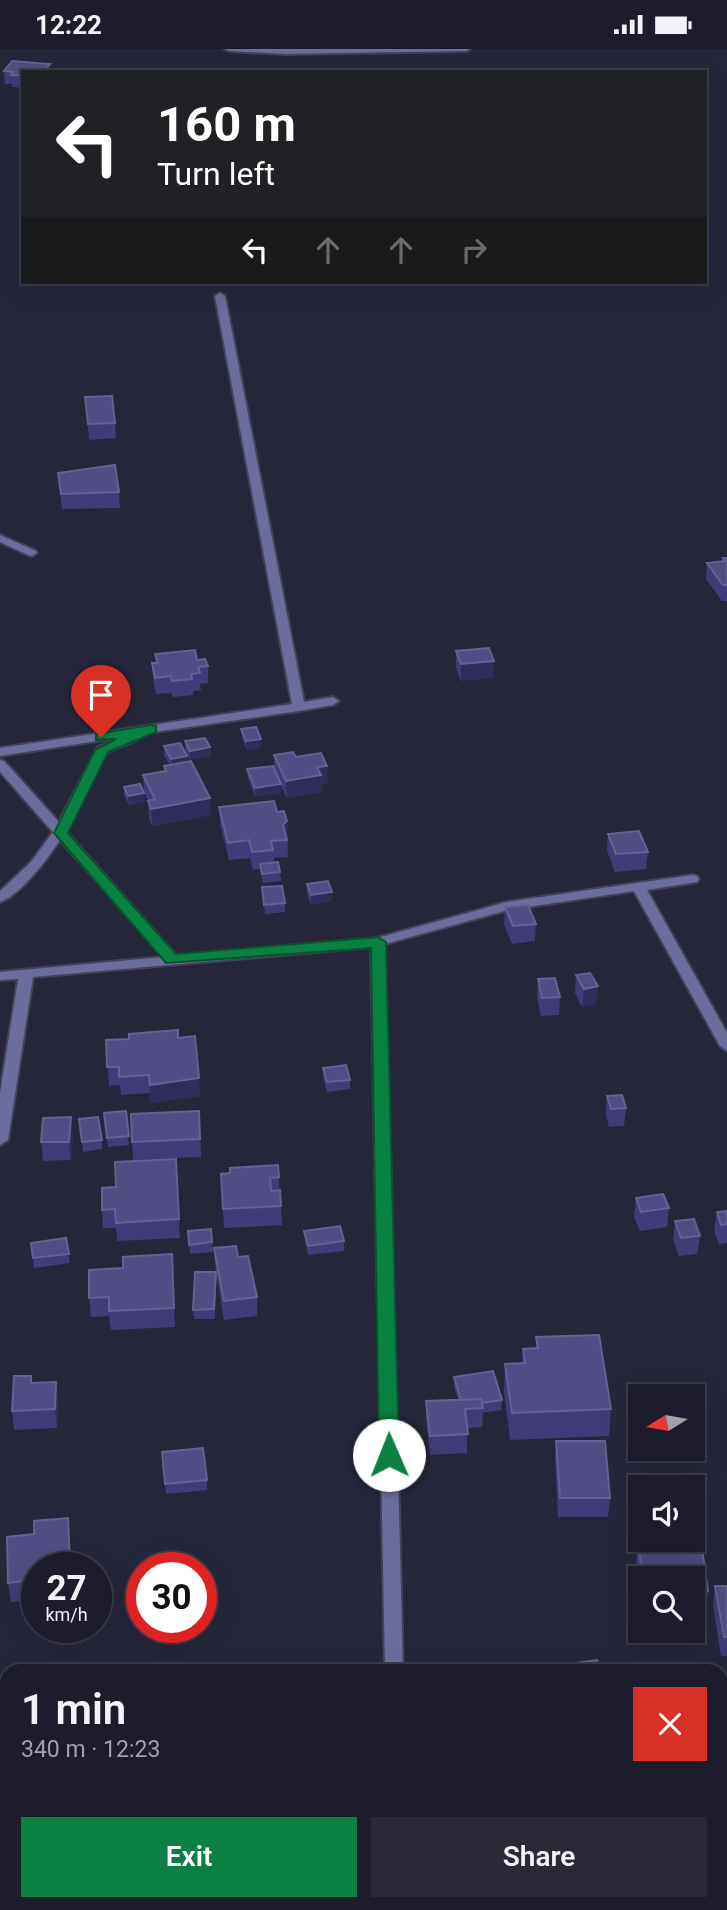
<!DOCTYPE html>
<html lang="en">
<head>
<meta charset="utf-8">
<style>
	:root { --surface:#1c1c2c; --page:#292938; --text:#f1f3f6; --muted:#a0a1a9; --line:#3a3a48; --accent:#0b8043 }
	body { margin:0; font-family:Roboto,sans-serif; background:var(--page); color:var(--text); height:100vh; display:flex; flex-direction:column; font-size:26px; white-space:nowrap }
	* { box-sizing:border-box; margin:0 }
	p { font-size:23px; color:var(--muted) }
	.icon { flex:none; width:38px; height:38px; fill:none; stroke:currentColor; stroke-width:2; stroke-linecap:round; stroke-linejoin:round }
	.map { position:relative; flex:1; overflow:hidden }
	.details { position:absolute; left:0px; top:1615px; width:728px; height:247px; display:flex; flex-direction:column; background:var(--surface); border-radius:21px 21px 0 0; box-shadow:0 7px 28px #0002,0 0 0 2px var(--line) }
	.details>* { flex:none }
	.top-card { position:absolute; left:21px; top:21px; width:686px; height:214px; border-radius:0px; box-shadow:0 7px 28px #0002,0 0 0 2px var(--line); background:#202124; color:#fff; overflow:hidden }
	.needle { width:46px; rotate:259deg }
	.buttons { position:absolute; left:628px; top:1335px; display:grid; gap:14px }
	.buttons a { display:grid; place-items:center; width:77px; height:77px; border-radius:0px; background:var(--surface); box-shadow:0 7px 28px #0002,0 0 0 2px var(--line); font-size:35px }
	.speed { position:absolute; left:21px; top:1503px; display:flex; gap:14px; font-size:35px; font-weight:700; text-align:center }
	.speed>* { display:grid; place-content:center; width:91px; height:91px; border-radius:50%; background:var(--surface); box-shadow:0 7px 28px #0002,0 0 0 2px var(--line); line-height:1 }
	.speed small { font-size:18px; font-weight:400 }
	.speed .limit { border:10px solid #d22; background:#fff; color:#111 }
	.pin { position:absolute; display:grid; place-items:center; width:60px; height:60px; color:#fff; margin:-72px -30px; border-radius:50% 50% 50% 0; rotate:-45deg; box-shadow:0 0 7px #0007 }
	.pin .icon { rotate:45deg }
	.me { position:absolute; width:77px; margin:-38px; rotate:359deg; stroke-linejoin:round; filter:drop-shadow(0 0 5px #0008) }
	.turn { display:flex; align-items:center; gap:24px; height:147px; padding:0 21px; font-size:32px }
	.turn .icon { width:91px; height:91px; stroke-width:2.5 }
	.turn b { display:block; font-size:49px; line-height:60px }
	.lanes { display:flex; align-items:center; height:66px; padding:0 21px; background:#0003; justify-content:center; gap:35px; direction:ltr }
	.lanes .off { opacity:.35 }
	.round { display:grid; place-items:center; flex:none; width:74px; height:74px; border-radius:0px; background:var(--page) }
	.overview { display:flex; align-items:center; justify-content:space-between; height:119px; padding:0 21px }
	h1 { font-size:42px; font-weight:600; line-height:52px }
	.button { display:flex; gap:14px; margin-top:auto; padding:14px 21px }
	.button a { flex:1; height:80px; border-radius:0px; background:var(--accent); color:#fff; font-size:28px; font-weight:600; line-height:80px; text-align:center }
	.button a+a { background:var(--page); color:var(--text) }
	.status { display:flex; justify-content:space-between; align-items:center; height:49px; padding:0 35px; background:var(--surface); direction:ltr }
	.status svg { height:19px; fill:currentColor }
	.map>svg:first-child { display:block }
</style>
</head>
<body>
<div class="status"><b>12:22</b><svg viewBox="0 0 49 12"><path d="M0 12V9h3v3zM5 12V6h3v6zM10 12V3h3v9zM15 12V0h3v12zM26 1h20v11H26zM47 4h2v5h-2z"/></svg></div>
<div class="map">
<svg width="727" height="1861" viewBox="0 0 727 1861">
	<rect width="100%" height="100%" fill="#25263a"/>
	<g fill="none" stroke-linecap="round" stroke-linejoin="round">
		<g stroke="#414255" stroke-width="4">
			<path id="street" d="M 225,0 L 470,0 L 466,2 L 286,5 L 229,2 Z
				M 220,244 L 225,247 L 304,653 L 333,648 L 339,652 L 333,656 L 299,662 L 134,686 L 137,689 L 135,692 L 107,703 L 66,782 L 177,907 L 377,889 L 507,853 L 692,826 L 697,827 L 699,830 L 697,833 L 647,841 L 727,984 L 727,1002 L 720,997 L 634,842 L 508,861 L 385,895 L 403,1622 L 385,1622 L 371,898 L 33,928 L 8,1091 L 0,1096 L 0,1044 L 18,930 L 0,931 L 0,923 L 163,908 L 60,791 C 48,809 21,846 0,853 L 0,842 L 31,813 L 53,783 L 0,723 L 0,711 L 4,712 L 59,773 L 98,698 L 123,688 L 0,707 L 0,699 L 292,655 L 215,247 Z
				M 0,486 L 36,502 L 37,504 L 32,507 L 28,506 L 0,493 Z
				M 388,1855 L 408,1855 L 409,1861 L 389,1861 Z"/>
		</g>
		<use href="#street" fill="#6b6d9d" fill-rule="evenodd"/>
	</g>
	<path fill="#3f3c78" d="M 50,15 L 50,23 L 23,23 L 23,39 L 12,38 L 12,35 L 5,35 L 4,22 Z
		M 85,348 L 115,374 L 116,389 L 89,391 Z
		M 58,424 L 119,443 L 120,459 L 62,460 Z
		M 723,509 L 727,509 L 727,552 L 722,552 L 706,530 L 707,514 L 722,512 Z
		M 456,602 L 494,628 L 461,632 L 456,619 Z
		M 155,605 L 197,611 L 208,617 L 208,634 L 200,635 L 201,641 L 193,642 L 193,646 L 173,648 L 171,644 L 156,645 L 153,631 L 152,614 L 156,614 Z
		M 241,680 L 261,690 L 261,699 L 247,701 L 242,689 Z
		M 185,692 L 210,698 L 211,707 L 190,711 L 185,701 Z
		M 164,697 L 187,707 L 188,713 L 210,766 L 152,777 L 149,769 L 148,752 L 144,743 L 143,726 L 164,722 L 164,717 L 170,716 L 164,706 Z
		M 274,706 L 296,708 L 328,734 L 321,735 L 322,743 L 287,749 L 281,737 L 281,744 L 255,748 L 248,729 L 247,720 L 274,719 Z
		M 124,738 L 145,753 L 129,756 L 124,747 Z
		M 219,758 L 277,763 L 287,772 L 288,808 L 274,809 L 274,813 L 280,823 L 281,832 L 263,834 L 260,820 L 253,821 L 250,809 L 229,811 L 220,775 Z
		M 608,785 L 648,803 L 646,820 L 615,823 L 607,802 Z
		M 307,835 L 332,852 L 311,855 L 307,844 Z
		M 262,838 L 285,854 L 285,863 L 265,865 Z
		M 505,858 L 536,875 L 535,892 L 512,895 L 504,876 Z
		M 576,926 L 598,937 L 596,955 L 582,958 L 575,944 Z
		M 538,930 L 560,948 L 559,966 L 541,967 L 537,948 Z
		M 178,989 L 200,1047 L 151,1054 L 150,1044 L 121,1046 L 120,1036 L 109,1037 L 106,991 Z
		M 323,1019 L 350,1031 L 350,1040 L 327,1043 L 323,1028 Z
		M 607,1047 L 626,1059 L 624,1077 L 609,1078 L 606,1066 Z
		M 126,1062 L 129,1096 L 108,1098 L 104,1064 Z
		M 199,1062 L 201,1108 L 133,1111 L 132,1093 Z
		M 79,1070 L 102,1091 L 102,1100 L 83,1103 Z
		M 73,1087 L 71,1111 L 43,1112 L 41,1093 Z
		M 176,1110 L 180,1189 L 117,1192 L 116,1179 L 103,1179 L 102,1161 L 116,1138 Z
		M 278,1116 L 282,1176 L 224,1179 L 221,1125 L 230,1124 Z
		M 636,1149 L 669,1159 L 667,1178 L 640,1182 L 634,1168 Z
		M 727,1162 L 727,1194 L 719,1195 L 714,1181 L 717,1163 Z
		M 675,1172 L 700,1187 L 697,1205 L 679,1207 L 673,1191 Z
		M 188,1182 L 212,1193 L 213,1203 L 190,1205 Z
		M 304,1182 L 344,1192 L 344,1202 L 308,1206 L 305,1191 Z
		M 66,1189 L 70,1214 L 34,1219 L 31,1194 Z
		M 214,1199 L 238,1208 L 257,1248 L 257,1267 L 224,1271 L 216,1223 L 215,1270 L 194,1270 L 193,1261 L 216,1223 Z
		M 172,1205 L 175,1278 L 111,1281 L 109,1267 L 91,1268 L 89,1249 L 123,1219 Z
		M 536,1288 L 611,1360 L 609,1387 L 510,1391 L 504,1342 L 505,1315 L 522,1315 L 523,1300 L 536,1299 Z
		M 454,1328 L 502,1351 L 501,1361 L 483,1364 L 482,1378 L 467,1379 L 467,1404 L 430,1406 L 426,1371 L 426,1352 L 458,1351 L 454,1337 Z
		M 32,1334 L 58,1351 L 57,1379 L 14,1381 L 12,1362 Z
		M 556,1392 L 610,1449 L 608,1468 L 558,1468 L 555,1411 Z
		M 162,1403 L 207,1431 L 207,1441 L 166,1445 Z
		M 68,1469 L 71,1519 L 37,1519 L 36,1550 L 11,1553 L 8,1534 L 34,1485 Z
		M 701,1493 L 708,1542 L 706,1561 L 693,1561 L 693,1530 L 640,1530 L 640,1544 L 636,1512 L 638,1494 Z
		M 715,1537 L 727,1537 L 727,1607 L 721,1607 L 713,1556 Z
		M 727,1710 L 727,1816 L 721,1817 L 721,1711 Z"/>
	<path fill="#2e2d5a" d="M 50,15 L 50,23 L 43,23 Z
		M 494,612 L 494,628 L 461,632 L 461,615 Z
		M 261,690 L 261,699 L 247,701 L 246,692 Z
		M 210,698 L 211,707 L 190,711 L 190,702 Z
		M 187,707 L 188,716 L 171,719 L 171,710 Z
		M 327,717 L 328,734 L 321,735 L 322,743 L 287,749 L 286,732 L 317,718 Z
		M 281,735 L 281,744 L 255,748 L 255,739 Z
		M 144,744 L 145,753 L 129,756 L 128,747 Z
		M 210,749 L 210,766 L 152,777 L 151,760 Z
		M 287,772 L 287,789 L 286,791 L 283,776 Z
		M 332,843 L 332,852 L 311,855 L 311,846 Z
		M 598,937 L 596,955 L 582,958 L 584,940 Z
		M 199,1029 L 200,1047 L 151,1054 L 150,1036 Z
		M 71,1068 L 73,1087 L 71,1111 L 69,1093 Z
		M 56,1333 L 58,1351 L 57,1379 L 55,1360 Z
		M 68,1469 L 70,1488 L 71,1519 L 70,1514 Z
		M 33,1517 L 35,1536 L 36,1550 L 33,1531 Z"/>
	<path fill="#4f4d83" stroke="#636292" stroke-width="2" d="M 12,12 L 50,15 L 43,23 L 23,23 L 23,26 L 11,26 L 13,23 L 4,22 Z
		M 112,347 L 115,374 L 88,375 L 85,348 Z
		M 115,416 L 119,443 L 61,445 L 58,424 Z
		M 723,509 L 727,509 L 727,536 L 723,536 L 707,514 L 725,512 Z
		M 489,599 L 494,612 L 461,615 L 456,602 Z
		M 195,601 L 197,611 L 205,610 L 208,617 L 198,618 L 200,624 L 191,625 L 192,630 L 172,632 L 171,627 L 155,629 L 152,614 L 158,614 L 155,605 Z
		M 256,678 L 261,690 L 246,692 L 241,680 Z
		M 205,689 L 210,698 L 190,702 L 185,692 Z
		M 180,694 L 187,707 L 171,710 L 164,697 Z
		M 293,703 L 296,708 L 321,704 L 327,717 L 317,718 L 321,726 L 286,732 L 274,706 Z
		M 191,712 L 210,749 L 151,760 L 148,752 L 155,750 L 143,726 L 166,722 L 164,717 Z
		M 273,717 L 281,735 L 255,739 L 247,720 Z
		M 140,735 L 144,744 L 128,747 L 124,738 Z
		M 274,752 L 277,763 L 284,762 L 287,772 L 283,776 L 287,791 L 271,792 L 273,801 L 252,803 L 249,791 L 228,794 L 219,758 Z
		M 639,782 L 648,803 L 616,805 L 608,785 Z
		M 278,813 L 280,823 L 262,825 L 260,815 Z
		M 328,832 L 332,843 L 311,846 L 307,835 Z
		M 282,837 L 285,854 L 264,856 L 262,838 Z
		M 528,856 L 536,875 L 513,877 L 505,858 Z
		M 590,924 L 598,937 L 584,940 L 576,926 Z
		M 555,929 L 560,948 L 542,949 L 538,930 Z
		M 178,981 L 178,989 L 195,987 L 199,1029 L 150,1036 L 149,1026 L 119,1028 L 119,1018 L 107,1018 L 106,991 L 129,990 L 129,985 Z
		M 346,1016 L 350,1031 L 327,1033 L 323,1019 Z
		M 622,1046 L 626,1059 L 611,1060 L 607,1047 Z
		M 126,1062 L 129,1087 L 107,1089 L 104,1064 Z
		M 199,1062 L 200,1090 L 132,1093 L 131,1065 Z
		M 71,1068 L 69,1093 L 41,1093 L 43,1069 Z
		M 98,1068 L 102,1091 L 82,1093 L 79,1070 Z
		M 176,1110 L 179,1170 L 116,1174 L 115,1160 L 102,1161 L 102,1139 L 116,1138 L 115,1113 Z
		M 278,1116 L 279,1128 L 270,1129 L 271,1142 L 280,1141 L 281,1157 L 223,1160 L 221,1125 L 230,1124 L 230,1119 Z
		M 663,1145 L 669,1159 L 641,1163 L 636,1149 Z
		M 727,1162 L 727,1175 L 721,1176 L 717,1163 Z
		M 694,1170 L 700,1187 L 681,1189 L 675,1172 Z
		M 340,1177 L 344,1192 L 308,1197 L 304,1182 Z
		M 211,1180 L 212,1193 L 189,1196 L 188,1182 Z
		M 66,1189 L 69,1205 L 33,1209 L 31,1194 Z
		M 236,1197 L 238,1208 L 248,1207 L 257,1248 L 224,1252 L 214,1199 Z
		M 172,1205 L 174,1259 L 109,1262 L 109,1248 L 89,1249 L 89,1221 L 123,1219 L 123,1208 Z
		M 195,1223 L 216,1223 L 214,1260 L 193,1261 Z
		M 599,1286 L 611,1360 L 512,1364 L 505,1315 L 525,1314 L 523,1300 L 538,1299 L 536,1288 Z
		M 493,1322 L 502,1351 L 482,1354 L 481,1350 L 461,1351 L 454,1328 Z
		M 14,1327 L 31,1327 L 31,1334 L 56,1333 L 55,1360 L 12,1362 Z
		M 481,1350 L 483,1359 L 465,1360 L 468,1385 L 430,1387 L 426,1352 Z
		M 556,1392 L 605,1392 L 610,1449 L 560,1449 Z
		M 203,1399 L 207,1431 L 165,1435 L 162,1403 Z
		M 68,1469 L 70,1514 L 33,1517 L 33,1531 L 8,1534 L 7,1488 L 34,1485 L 34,1472 Z
		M 701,1493 L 708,1542 L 693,1542 L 693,1530 L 643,1530 L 638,1494 Z
		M 715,1537 L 727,1537 L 727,1588 L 724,1588 Z
		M 597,1611 L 600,1622 L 525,1622 L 525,1621 Z
		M 727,1710 L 727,1790 L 721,1790 L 721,1711 Z"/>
	<path fill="#0b8043" stroke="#07532c" stroke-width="2" d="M 151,676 L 156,677 L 156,683 L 108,703 L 68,784 L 176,905 L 378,888 L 386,893 L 399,1406 L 396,1412 L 382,1412 L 379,1406 L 371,899 L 166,914 L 54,784 L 95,701 L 116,690 L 96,691 L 96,685 Z"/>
</svg>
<div class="buttons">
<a><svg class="needle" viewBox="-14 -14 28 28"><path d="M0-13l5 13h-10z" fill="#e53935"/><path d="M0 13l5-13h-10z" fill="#a0a1a9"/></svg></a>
<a><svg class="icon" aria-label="sound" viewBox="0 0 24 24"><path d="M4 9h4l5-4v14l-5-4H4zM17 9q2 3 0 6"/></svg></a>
<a><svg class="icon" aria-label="search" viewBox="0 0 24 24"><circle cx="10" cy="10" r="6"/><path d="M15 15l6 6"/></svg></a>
</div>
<div class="speed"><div>27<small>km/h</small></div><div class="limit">30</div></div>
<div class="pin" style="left:101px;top:688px;background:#d93025"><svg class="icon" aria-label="arrive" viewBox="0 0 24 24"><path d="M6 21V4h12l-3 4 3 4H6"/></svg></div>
<svg class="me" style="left:389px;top:1406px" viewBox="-20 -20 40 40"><circle r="19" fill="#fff"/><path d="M0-13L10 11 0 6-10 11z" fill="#0b8043"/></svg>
<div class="top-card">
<div class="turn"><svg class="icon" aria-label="left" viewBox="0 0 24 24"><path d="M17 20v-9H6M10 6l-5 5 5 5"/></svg><div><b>160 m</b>Turn left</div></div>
<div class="lanes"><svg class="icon" aria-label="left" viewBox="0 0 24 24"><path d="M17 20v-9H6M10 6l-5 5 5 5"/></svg><svg class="icon off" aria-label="ahead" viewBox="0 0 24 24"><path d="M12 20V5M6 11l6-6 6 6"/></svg><svg class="icon off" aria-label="ahead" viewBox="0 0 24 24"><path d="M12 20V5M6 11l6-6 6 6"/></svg><svg class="icon off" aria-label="right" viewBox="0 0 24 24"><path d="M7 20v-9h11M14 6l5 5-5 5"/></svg></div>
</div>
<section class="details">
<div class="overview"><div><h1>1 min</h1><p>340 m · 12:23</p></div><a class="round" style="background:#d93025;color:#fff"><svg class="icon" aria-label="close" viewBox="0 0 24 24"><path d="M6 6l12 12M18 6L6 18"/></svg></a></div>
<div class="button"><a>Exit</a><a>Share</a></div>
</section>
</div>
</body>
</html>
